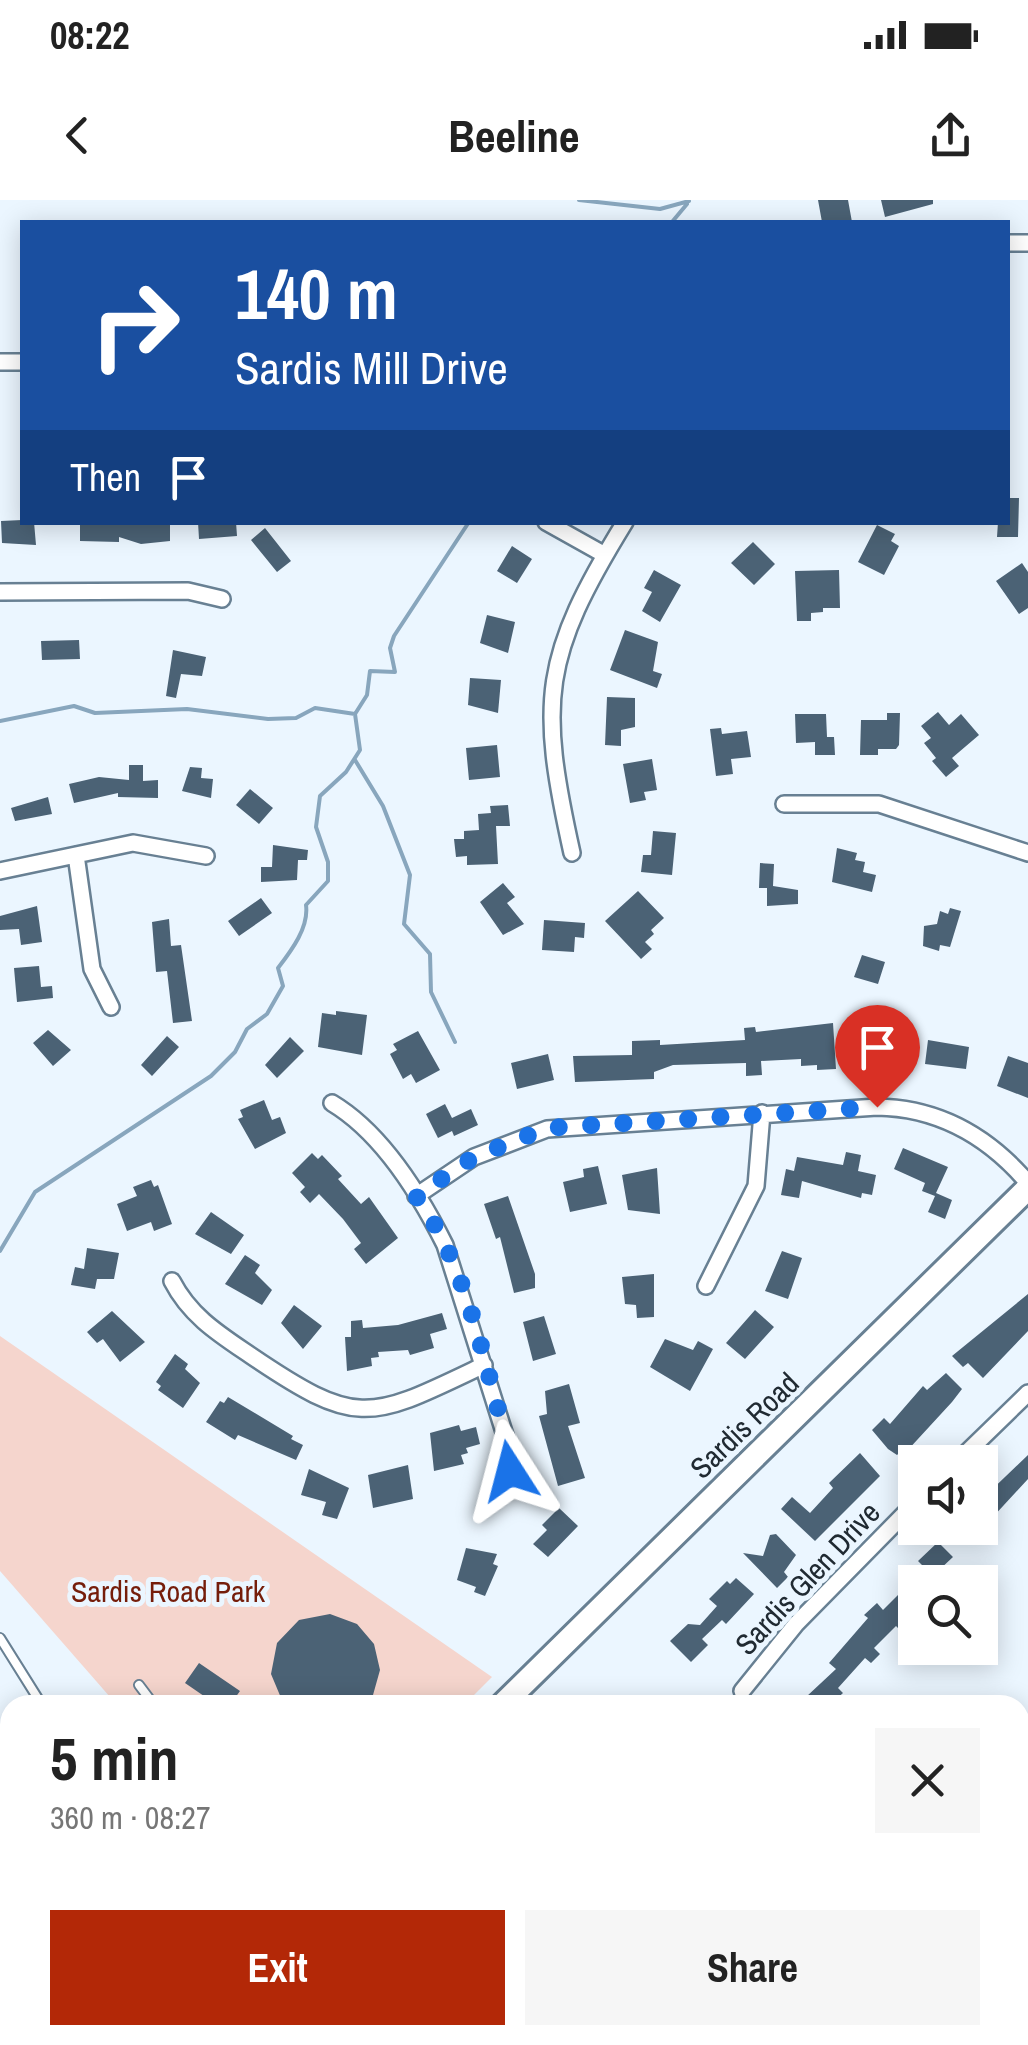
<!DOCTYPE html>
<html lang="en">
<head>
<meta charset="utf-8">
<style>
	:root { --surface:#fff; --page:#f6f6f6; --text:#222; --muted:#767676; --accent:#b32807 }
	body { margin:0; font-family:"Archivo Narrow",sans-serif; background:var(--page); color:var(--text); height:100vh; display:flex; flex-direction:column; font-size:38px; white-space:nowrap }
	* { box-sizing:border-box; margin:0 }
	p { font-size:32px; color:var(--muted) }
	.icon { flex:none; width:55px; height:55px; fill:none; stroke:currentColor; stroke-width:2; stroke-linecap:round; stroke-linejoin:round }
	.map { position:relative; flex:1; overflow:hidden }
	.drawer { position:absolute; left:0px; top:1495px; width:1030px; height:350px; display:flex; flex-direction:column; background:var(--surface); border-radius:30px 30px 0 0; box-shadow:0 5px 25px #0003 }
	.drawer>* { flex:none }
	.hud { position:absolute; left:20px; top:20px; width:990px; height:305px; border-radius:0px; box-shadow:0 5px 25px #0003; background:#1a4fa0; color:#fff; overflow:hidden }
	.controls { position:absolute; left:898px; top:1245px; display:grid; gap:20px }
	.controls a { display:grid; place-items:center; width:100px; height:100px; border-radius:0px; background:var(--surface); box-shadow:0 5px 25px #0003; font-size:50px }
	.pin { position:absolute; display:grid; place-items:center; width:85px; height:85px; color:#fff; margin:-102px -42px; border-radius:50% 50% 50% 0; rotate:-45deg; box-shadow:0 0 10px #0007 }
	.pin .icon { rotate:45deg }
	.me { position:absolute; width:110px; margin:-55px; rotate:351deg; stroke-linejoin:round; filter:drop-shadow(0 0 8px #0008) }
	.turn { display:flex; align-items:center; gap:35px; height:210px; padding:0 50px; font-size:45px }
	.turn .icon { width:130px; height:130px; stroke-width:2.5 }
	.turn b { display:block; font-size:70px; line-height:85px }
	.then { display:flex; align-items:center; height:95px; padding:0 50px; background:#0003; gap:20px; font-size:38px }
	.round { display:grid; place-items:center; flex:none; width:105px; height:105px; border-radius:0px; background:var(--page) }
	.headline { display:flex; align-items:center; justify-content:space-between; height:170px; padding:0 50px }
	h1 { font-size:60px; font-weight:800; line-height:75px }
	.cta { display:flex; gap:20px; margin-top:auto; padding:20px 50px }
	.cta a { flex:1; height:115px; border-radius:0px; background:var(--accent); color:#fff; font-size:40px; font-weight:800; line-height:115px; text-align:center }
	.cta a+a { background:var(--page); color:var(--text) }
	.status { display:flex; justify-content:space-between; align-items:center; height:70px; padding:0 50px; background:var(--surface); direction:ltr }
	.status svg { height:28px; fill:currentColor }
	header { display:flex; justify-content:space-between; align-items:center; height:130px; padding:0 50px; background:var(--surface); font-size:45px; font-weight:800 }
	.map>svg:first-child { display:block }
</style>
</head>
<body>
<div class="status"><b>08:22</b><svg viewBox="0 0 49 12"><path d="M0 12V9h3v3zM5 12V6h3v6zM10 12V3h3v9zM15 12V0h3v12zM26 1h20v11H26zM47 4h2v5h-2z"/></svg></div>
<header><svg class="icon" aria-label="back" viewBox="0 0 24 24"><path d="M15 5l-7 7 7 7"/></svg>Beeline<svg class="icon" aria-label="share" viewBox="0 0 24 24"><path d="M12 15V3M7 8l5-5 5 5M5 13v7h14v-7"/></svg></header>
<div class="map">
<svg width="1028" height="1845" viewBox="0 0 1028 1845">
	<rect width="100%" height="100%" fill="#ebf6ff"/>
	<path fill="#f5d5cd" d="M 0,1136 L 492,1477 L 464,1505 L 117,1505 L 0,1371 Z"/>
	<path fill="#b5dbf9" stroke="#88a6bd" stroke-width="2.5" d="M 778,1835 L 917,1835 L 908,1845 L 800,1845 Z"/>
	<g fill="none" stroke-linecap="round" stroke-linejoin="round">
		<path stroke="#88a6bd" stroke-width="4" d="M 579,0 L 660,9 L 689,1
			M 672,22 L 687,4
			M 0,521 L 74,506 L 95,513 L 187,509 L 268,519 L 296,518 L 315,508 L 355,514
			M 355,560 L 383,606 L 410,675 L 404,724 L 430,754 L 431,792 L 455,842
			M 0,1051 L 35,992 L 211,876 L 235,852 L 247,829 L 267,814 L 283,786 L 278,768 C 292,750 309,727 306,705 L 328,681 L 328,662 L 316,627 L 320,596 L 346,572 L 360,550 L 355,514 L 367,495 L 370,471 L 395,472 L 390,448 L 394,436 L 469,322"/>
	</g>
	<path fill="#4b6275" d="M 818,0 L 848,0 L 852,22 L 822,22 Z
		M 881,0 L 933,0 L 933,4 L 885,17 Z
		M 1008,298 L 1019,298 L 1018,337 L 997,337 L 998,322 L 1008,322 Z
		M 22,320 L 34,322 L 36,345 L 2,343 L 1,321 Z
		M 132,322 L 170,322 L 170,341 L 141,344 L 119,337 L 119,342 L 80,341 L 80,325 Z
		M 198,322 L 236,322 L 237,336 L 199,339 Z
		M 877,325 L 895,334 L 891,341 L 899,346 L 884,375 L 858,362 Z
		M 265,328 L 291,361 L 277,372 L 251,340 Z
		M 753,342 L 775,364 L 754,385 L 731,363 Z
		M 512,346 L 532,359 L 517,383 L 497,371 Z
		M 1022,363 L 1028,372 L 1028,408 L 1019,414 L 996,381 Z
		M 654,370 L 681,385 L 660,422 L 642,411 L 652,392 L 644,388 Z
		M 839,370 L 840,408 L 823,408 L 823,412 L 811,413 L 811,421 L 797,421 L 795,371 Z
		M 487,415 L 515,422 L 508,453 L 480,443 Z
		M 625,430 L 658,442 L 653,471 L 662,474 L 657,488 L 610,470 Z
		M 79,440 L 80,459 L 42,460 L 41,441 Z
		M 173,450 L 206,457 L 202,476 L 181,474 L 176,498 L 166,496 Z
		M 470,478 L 501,480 L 498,513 L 468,505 Z
		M 607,497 L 635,498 L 635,527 L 621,530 L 621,546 L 605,545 Z
		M 938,512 L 949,525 L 961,514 L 979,535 L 952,558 L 959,566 L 946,577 L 932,561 L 936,558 L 924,543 L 931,538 L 921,526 Z
		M 887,513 L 900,513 L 899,545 L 896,549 L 878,549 L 878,555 L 860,555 L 861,520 L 887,520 Z
		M 795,514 L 826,514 L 827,537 L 834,537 L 835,555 L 815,555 L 815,542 L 796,543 Z
		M 721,528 L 722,534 L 747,531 L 751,557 L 731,559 L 733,574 L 716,576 L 710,529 Z
		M 497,545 L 500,577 L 469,580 L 466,548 Z
		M 652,559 L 657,590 L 644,592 L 646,600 L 630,603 L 623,564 Z
		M 129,565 L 143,565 L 143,581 L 158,580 L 158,598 L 118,597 L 118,593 L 74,603 L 69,584 L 99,577 L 129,580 Z
		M 190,567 L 202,568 L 201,578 L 213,579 L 211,598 L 182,591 Z
		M 250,589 L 273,608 L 259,624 L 236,605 Z
		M 48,597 L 52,614 L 15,621 L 11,608 Z
		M 508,605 L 510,626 L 496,626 L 498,664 L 467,665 L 467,656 L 456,657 L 454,639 L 464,639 L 464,631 L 479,630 L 478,614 L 491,613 L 490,606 Z
		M 653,631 L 676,633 L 672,675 L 641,672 L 643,655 L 651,655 Z
		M 273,645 L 308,650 L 307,660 L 298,660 L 297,680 L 261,682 L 261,667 L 272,667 Z
		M 837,648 L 857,653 L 855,660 L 865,662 L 863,672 L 876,675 L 872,692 L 832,682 Z
		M 760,663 L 774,664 L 773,686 L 798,690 L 798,704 L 767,706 L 767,688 L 759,688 Z
		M 503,683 L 515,697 L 507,703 L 524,724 L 503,735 L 480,702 Z
		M 638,691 L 664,718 L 651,730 L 654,734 L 645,742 L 652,749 L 641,759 L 605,721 Z
		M 261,698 L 272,713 L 239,736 L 228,721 Z
		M 37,706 L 42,742 L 21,745 L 19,729 L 0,730 L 0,716 Z
		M 950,708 L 961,711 L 950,747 L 940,745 L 939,751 L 923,746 L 924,726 L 937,724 L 940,711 L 948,714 Z
		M 169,719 L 171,746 L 181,745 L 192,821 L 173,823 L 167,771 L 156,772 L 152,722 Z
		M 544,720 L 585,723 L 584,738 L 575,737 L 574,752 L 542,750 Z
		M 862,755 L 885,762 L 878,784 L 854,777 Z
		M 39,766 L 41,787 L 52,786 L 53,798 L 17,802 L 14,768 Z
		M 336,811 L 367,815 L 362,855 L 318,847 L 322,813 L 336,815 Z
		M 833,823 L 836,869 L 817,870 L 817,865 L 801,866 L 801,859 L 761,861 L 762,875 L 746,876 L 746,863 L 673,865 L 654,872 L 654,879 L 575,882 L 573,856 L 632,855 L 632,841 L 660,840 L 660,845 L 745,840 L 744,828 L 755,827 L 756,832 Z
		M 48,830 L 71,850 L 53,866 L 33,843 Z
		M 418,831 L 440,870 L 416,883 L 411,874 L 403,879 L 390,854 L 397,850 L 393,844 Z
		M 876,833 L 880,840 L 902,839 L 903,860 L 861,861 L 860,840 Z
		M 167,836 L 179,847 L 152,876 L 141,865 Z
		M 290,837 L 304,851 L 277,878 L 265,865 Z
		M 928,840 L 969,847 L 966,869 L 925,864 Z
		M 548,854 L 554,880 L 517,889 L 511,863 Z
		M 1008,856 L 1028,863 L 1028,898 L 997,886 Z
		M 264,900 L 272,920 L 280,917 L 286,933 L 255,949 L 238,919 L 243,917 L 240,910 Z
		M 445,904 L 452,918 L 471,909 L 478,925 L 454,936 L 452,931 L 438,938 L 426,914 Z
		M 903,948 L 948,967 L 936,993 L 952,1000 L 945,1019 L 928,1012 L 935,996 L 922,991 L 925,983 L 894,969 Z
		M 846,952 L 861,955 L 858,971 L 876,975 L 872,995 L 862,993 L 861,998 L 802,981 L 799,998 L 781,995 L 786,969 L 794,971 L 797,957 L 843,965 Z
		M 312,953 L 318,959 L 322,955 L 342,976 L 338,979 L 361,1004 L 369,997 L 398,1038 L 366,1064 L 354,1049 L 361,1043 L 343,1019 L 319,994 L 310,1003 L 300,992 L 305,987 L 292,973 Z
		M 598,966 L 607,1004 L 570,1012 L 563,982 L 584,977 L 583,969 Z
		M 657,968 L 660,1014 L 628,1010 L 622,975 Z
		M 151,980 L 154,987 L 158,985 L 172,1024 L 154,1031 L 151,1022 L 127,1031 L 117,1004 L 137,996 L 133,987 Z
		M 508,996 L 535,1074 L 535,1088 L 514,1093 L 500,1037 L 496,1039 L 484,1004 Z
		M 211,1012 L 244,1035 L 231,1054 L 195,1034 Z
		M 87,1048 L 119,1053 L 114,1079 L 97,1079 L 95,1089 L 71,1085 L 75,1067 L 84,1069 Z
		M 782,1051 L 802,1058 L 788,1099 L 765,1091 Z
		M 245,1055 L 260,1065 L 255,1073 L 272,1090 L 262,1105 L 225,1084 Z
		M 654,1074 L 654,1117 L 637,1118 L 636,1105 L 625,1104 L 622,1077 Z
		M 1028,1094 L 1028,1131 L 983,1178 L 968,1163 L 963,1167 L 952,1156 Z
		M 294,1105 L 322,1126 L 303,1149 L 281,1123 Z
		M 755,1110 L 774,1127 L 745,1159 L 726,1143 Z
		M 112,1111 L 145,1142 L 120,1162 L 103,1139 L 97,1143 L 87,1132 Z
		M 442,1113 L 447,1129 L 430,1134 L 434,1148 L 410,1155 L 408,1150 L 378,1152 L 379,1157 L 371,1158 L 372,1166 L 347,1171 L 345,1137 L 351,1137 L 351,1121 L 362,1120 L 363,1128 L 398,1125 Z
		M 544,1116 L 556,1154 L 533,1161 L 523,1122 Z
		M 665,1139 L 693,1150 L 698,1141 L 713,1149 L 690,1191 L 650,1167 Z
		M 175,1154 L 188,1164 L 185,1169 L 200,1183 L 183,1208 L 158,1190 L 161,1186 L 156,1182 Z
		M 946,1173 L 962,1189 L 952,1202 L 906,1252 L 903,1249 L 897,1255 L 888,1249 L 872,1230 L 884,1218 L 890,1224 L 923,1186 L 927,1190 Z
		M 569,1184 L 580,1223 L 568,1226 L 585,1278 L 558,1286 L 539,1216 L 547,1214 L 545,1191 Z
		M 228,1197 L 293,1236 L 291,1239 L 303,1245 L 296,1260 L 238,1235 L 235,1240 L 206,1222 L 220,1201 L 224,1203 Z
		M 459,1225 L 461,1231 L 476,1227 L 480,1244 L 466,1248 L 468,1253 L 461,1255 L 464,1264 L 434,1271 L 430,1233 Z
		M 860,1253 L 880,1276 L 815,1341 L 781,1309 L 792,1297 L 810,1313 L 833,1288 L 829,1283 Z
		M 1028,1255 L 1028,1279 L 980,1331 L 980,1301 Z
		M 408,1265 L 413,1299 L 373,1308 L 368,1275 Z
		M 309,1269 L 349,1288 L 337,1319 L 322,1315 L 326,1302 L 301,1295 Z
		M 559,1308 L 578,1326 L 548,1357 L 533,1344 L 547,1330 L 542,1325 Z
		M 776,1334 L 796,1355 L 784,1372 L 788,1377 L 777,1388 L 743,1353 L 763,1356 L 770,1335 Z
		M 938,1342 L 953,1357 L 938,1371 L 949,1382 L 927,1382 L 921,1376 L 927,1370 L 918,1361 Z
		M 466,1348 L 497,1354 L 493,1364 L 498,1366 L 485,1396 L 474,1392 L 476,1387 L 457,1380 Z
		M 736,1378 L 754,1394 L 726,1424 L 722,1420 L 702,1439 L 708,1445 L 691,1462 L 670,1441 L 688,1424 L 700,1425 L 717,1406 L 709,1399 L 727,1381 L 730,1384 Z
		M 902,1391 L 915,1405 L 915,1417 L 901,1431 L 896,1426 L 874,1448 L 880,1454 L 871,1463 L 865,1458 L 838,1488 L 843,1493 L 830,1505 L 813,1505 L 806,1497 L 836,1469 L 829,1463 L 868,1418 L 864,1415 L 877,1403 L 883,1410 Z
		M 330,1414 L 357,1424 L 374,1444 L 380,1470 L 373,1495 L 367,1505 L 284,1505 L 271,1474 L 277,1443 L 299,1420 Z
		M 199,1463 L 240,1491 L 230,1505 L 217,1505 L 185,1483 Z"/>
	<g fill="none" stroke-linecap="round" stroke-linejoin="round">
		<g stroke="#688093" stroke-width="12">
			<path id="service" d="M 0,1438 L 42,1505
				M 139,1485 L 154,1505
				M 0,1556 L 10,1551
				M 0,1656 L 6,1652 L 10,1659"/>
		</g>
		<g stroke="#688093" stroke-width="20">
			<path id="minor" d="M 1008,43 L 1028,43
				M 0,162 L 22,162
				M 546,322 L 605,355
				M 0,392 L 188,391 L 222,399
				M 784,604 L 879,604 L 1028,653
				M 572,653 C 538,500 542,457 625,322
				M 76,655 L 92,769 L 111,807
				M 0,671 L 133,643 L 206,656
				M 332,903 C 382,933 419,993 445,1045 L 510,1251 L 504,1287
				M 416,996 L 474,957 L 547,929 L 877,907 C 939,908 988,936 1028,983
				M 172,1081 C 190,1116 219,1134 250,1155 C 359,1229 369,1220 484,1165
				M 706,1086 L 756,986 L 762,913
				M 957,1262 L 1028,1193
				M 742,1491 L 796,1424 L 915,1303
				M 1020,1674 L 1028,1680
				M 251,1835 L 264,1845"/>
		</g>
		<g stroke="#688093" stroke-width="28">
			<path id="secondary" d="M 502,1505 L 1028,988
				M 148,1845 L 159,1835"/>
		</g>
		<use href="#service" stroke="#fff" stroke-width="8"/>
		<use href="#minor" stroke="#fff" stroke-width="15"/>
		<use href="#secondary" stroke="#fff" stroke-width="22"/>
	</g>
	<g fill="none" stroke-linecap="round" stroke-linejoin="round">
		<path stroke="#1a73e8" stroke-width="18" stroke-dasharray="0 32.4" d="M 510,1271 L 510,1251 C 484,1167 469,1067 416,996 L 474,957 L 547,928 L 877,907"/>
	</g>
	<g text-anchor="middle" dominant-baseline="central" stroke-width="10" stroke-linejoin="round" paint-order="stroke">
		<g font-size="30" fill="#202a32" stroke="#ebf6ff">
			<text transform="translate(744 1225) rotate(-44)">Sardis Road</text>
			<text transform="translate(807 1378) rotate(-47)">Sardis Glen Drive</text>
		</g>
		<g font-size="30" fill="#751d0a" stroke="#ebf6ff">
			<text x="168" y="1391">Sardis Road Park</text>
		</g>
	</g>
</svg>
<div class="controls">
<a><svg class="icon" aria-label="sound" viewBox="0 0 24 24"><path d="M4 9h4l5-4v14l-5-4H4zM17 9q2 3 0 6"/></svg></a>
<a><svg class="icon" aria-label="search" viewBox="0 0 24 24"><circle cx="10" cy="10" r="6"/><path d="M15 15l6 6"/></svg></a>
</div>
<div class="pin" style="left:877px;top:907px;background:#d93025"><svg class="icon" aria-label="arrive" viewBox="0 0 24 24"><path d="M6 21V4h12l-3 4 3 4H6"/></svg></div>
<svg class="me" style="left:510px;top:1271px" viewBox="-20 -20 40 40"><path d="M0-17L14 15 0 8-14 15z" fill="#1a73e8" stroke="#fff" stroke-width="4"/></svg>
<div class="hud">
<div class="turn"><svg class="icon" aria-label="right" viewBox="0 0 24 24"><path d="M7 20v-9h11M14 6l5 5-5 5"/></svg><div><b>140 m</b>Sardis Mill Drive</div></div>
<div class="then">Then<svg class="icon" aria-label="arrive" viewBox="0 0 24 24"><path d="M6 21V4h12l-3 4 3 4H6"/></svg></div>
</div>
<section class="drawer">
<div class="headline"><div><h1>5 min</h1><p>360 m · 08:27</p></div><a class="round"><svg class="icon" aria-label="close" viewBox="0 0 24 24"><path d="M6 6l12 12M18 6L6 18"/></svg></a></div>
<div class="cta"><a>Exit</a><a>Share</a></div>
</section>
</div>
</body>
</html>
